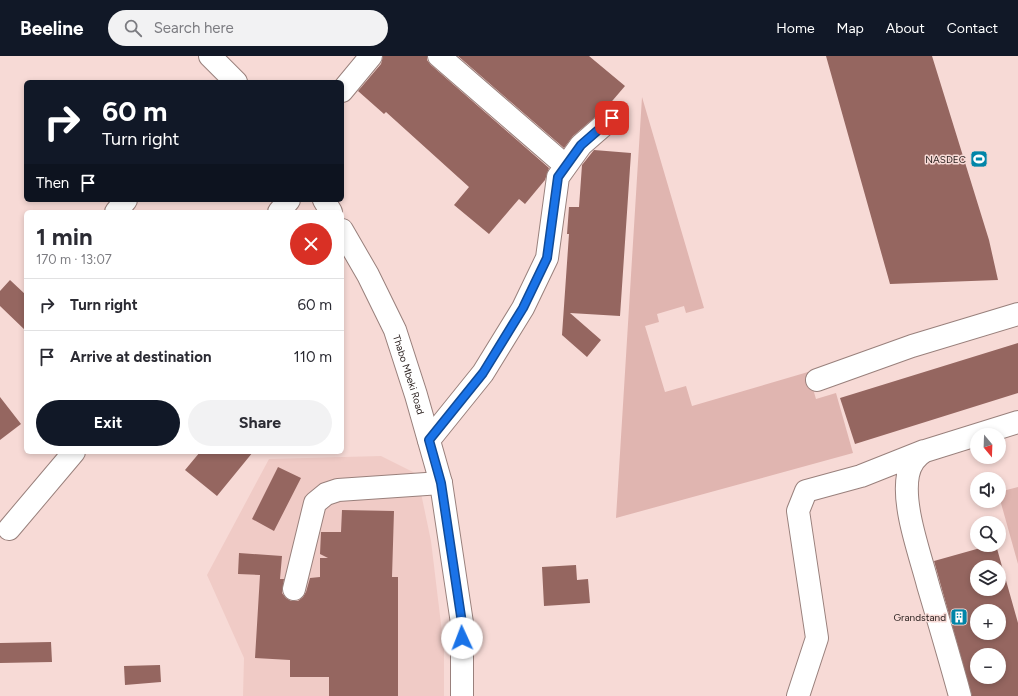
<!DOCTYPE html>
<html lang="en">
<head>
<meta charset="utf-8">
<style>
	:root { --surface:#fff; --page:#f2f2f3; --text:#2b2b33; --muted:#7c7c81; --line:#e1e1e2; --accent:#111827 }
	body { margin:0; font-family:Figtree,sans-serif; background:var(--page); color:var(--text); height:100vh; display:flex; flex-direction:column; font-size:15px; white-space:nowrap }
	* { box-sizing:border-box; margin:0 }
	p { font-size:13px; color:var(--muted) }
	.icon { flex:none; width:22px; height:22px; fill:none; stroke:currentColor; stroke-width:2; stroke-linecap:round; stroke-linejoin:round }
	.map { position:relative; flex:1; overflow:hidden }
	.details { position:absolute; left:24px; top:154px; width:320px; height:244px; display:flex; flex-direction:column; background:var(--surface); border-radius:6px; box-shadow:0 2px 6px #0003 }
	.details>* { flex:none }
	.guide { position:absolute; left:24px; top:24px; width:320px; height:122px; border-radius:6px; box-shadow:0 2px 6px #0003; background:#111827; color:#fff; overflow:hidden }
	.needle { width:26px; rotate:161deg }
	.buttons { position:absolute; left:970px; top:372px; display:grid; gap:8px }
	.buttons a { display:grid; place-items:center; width:36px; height:36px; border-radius:50%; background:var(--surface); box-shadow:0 2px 6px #0003; font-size:20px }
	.pin { position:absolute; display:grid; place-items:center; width:34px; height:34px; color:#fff; margin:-17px; border-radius:8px; box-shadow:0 2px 6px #0006 }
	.me { position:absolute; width:44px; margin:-22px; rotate:358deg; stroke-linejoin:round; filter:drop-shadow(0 0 3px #0008) }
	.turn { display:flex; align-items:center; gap:14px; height:84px; padding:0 12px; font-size:18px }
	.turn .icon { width:52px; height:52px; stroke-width:2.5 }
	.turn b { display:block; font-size:28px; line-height:34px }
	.then { display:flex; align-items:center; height:38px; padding:0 12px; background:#0003; gap:8px; font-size:15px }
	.round { display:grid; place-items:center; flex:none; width:42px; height:42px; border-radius:21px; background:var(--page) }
	.headline { display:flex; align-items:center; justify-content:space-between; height:68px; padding:0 12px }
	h1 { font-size:24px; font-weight:700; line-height:30px }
	.button { display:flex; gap:8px; margin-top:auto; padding:8px 12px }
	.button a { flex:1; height:46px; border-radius:24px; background:var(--accent); color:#fff; font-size:16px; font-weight:700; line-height:46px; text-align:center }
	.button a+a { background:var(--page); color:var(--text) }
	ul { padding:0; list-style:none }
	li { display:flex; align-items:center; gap:12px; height:52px; padding:0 12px; border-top:1px solid var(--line) }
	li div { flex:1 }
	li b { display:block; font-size:15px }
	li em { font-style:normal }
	header { display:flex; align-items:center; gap:24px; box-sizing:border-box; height:56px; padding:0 20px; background:var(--accent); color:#fff }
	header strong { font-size:19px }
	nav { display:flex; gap:22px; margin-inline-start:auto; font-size:14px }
	.search { width:280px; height:36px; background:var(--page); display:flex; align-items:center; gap:10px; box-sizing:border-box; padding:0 14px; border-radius:22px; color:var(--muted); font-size:15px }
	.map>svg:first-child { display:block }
</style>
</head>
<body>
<header>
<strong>Beeline</strong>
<div class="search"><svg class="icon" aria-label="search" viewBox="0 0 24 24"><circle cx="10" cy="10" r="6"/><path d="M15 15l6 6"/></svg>Search here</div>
<nav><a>Home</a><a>Map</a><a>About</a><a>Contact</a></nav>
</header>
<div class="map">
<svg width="1018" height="640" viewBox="0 0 1018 640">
	<rect width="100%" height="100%" fill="#f7dad6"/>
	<path fill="#f0cbc6" d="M 381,400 L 417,418 L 431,485 L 444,593 L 444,640 L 243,640 L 244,602 L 207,519 L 269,403 Z"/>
	<path fill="#e0b5b0" d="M 642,41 L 704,252 L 686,257 L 684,250 L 657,258 L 659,266 L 645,270 L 665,336 L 686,330 L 692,350 L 808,316 L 816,343 L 836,337 L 853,397 L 616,462 Z
		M 1018,431 L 1018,508 L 999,440 L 999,436 Z"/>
	<path fill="#956660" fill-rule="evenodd" d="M 383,0 L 427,0 L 427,4 L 431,9 L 549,112 L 545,124 L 525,148 L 519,143 L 489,178 L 454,149 L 469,131 L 386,56 L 384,58 L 358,35 L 381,8 Z
		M 458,0 L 589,0 L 625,30 L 607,51 L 573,80 L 564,92 Z
		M 826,0 L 932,0 L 989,184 L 998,224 L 890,228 Z
		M 594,94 L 631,97 L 620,260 L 570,257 L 601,284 L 587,301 L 562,279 L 569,178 L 567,178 L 569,151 L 579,151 L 582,109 Z
		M 10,224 L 26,239 L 26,275 L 0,250 L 0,235 Z
		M 1018,287 L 1018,337 L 855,388 L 840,342 Z
		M 0,341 L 21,368 L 0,384 Z
		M 200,396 L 253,396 L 217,440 L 185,414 Z
		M 278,411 L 301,422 L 274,475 L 252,463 Z
		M 342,454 L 394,455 L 392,521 L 398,521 L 398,640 L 329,640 L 329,621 L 290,621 L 290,604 L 255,602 L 260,519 L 238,518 L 239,497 L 282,500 L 280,523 L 284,523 L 282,537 L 286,542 L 291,545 L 298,545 L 303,541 L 306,536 L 310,522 L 320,521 L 320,502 L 328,502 L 320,498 L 321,476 L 341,476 Z
		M 991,489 L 996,489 L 1018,567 L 1018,640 L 972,640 L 934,505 ZM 977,511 L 999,511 L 999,533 L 977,533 ZM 977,555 L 999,555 L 999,577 L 977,577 ZM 977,599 L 999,599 L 999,621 L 977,621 Z
		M 576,509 L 577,524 L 588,523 L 590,547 L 544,550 L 542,511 Z
		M 51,586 L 52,606 L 0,607 L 0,587 Z
		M 160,609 L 161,626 L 125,629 L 124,610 Z"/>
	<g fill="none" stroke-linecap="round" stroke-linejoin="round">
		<g stroke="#99807c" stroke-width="24">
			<path id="minor" d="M 439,0 L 566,110
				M 342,35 L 371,0
				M 116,156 L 126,144
				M 279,156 L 289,144
				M 817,324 L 912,290 L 1018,258
				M 429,384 L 483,317 L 523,252 L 547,202 L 558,121 L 581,89 L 612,62
				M 9,473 L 74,396
				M 294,533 L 315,447 L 326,438 L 338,434 L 441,427
				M 798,640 L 817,582 L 798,455 L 806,435 L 861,420 L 924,395
				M 960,640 C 950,603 939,566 928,529 C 920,498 902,450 908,419 C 910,409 916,400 925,395 L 1018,366"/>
		</g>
		<g stroke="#99807c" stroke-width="24">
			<g id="major">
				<path d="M 210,0 L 236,26"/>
				<path d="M 324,144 L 331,156"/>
				<path id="s1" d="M 342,174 L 368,219 L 395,274 L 416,339 L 441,427 L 462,567 L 462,640"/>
			</g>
		</g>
		<use href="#minor" stroke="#fff" stroke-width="22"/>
		<use href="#major" stroke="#fff" stroke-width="22"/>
	</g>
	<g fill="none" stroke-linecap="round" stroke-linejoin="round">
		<g stroke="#114b97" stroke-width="10">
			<path id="route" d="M 462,582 L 462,567 L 441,427 L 429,384 L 483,317 L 523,252 L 547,202 L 558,121 L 581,89 L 612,62"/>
		</g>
		<use href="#route" stroke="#1a73e8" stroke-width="7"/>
	</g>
	<defs>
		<g id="stadium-square" transform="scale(0.9)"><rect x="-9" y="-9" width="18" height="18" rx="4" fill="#0185a8" stroke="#f7dad6"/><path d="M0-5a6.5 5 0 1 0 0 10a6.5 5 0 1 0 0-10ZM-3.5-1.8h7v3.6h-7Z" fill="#fff"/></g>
		<g id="building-square" transform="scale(0.9)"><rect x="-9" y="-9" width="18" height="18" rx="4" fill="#0185a8" stroke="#f7dad6"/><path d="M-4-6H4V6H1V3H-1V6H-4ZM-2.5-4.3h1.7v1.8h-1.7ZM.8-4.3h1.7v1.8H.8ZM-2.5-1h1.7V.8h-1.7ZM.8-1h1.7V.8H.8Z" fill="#fff"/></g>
	</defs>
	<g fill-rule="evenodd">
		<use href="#stadium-square" x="979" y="103"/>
		<use href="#building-square" x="959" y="561"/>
	</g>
	<g text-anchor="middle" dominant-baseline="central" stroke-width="3" stroke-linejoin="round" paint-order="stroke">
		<g font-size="10" fill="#2c2220" stroke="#f7dad6" text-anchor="end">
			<text x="966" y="103">NASDEC</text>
			<text x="946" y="561">Grandstand</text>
		</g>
		<g font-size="10" fill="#2c2220" stroke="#f7dad6">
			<text stroke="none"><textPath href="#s1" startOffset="160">Thabo Mbeki Road</textPath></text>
		</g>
	</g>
</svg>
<div class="buttons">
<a><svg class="needle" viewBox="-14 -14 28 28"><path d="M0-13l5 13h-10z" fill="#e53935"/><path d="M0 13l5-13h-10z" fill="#7c7c81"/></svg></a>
<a><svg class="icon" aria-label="sound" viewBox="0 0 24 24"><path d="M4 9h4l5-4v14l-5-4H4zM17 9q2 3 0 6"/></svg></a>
<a><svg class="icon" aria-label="search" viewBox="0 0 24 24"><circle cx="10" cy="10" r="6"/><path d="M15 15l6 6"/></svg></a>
<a><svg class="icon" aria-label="layers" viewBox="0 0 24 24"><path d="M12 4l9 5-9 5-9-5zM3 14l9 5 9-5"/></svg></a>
<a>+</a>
<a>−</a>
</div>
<div class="pin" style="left:612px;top:62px;background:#d93025"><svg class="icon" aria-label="arrive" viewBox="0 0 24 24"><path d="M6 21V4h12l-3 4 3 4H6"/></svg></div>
<svg class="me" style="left:462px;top:582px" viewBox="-20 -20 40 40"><circle r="19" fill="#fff"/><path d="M0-13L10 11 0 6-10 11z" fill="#1a73e8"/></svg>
<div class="guide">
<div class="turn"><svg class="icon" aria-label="right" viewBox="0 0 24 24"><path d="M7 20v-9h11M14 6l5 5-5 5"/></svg><div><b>60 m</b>Turn right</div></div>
<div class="then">Then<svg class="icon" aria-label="arrive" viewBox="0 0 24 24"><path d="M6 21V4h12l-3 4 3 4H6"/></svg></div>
</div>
<section class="details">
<div class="headline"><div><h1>1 min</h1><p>170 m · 13:07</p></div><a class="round" style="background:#d93025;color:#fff"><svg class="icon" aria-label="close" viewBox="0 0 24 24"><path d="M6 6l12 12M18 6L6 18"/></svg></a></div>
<ul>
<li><svg class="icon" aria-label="right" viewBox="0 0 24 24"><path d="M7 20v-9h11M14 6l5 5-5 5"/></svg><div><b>Turn right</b></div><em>60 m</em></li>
<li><svg class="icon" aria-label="arrive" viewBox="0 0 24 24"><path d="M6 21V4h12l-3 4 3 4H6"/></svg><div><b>Arrive at destination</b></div><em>110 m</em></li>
</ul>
<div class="button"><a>Exit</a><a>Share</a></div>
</section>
</div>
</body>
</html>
